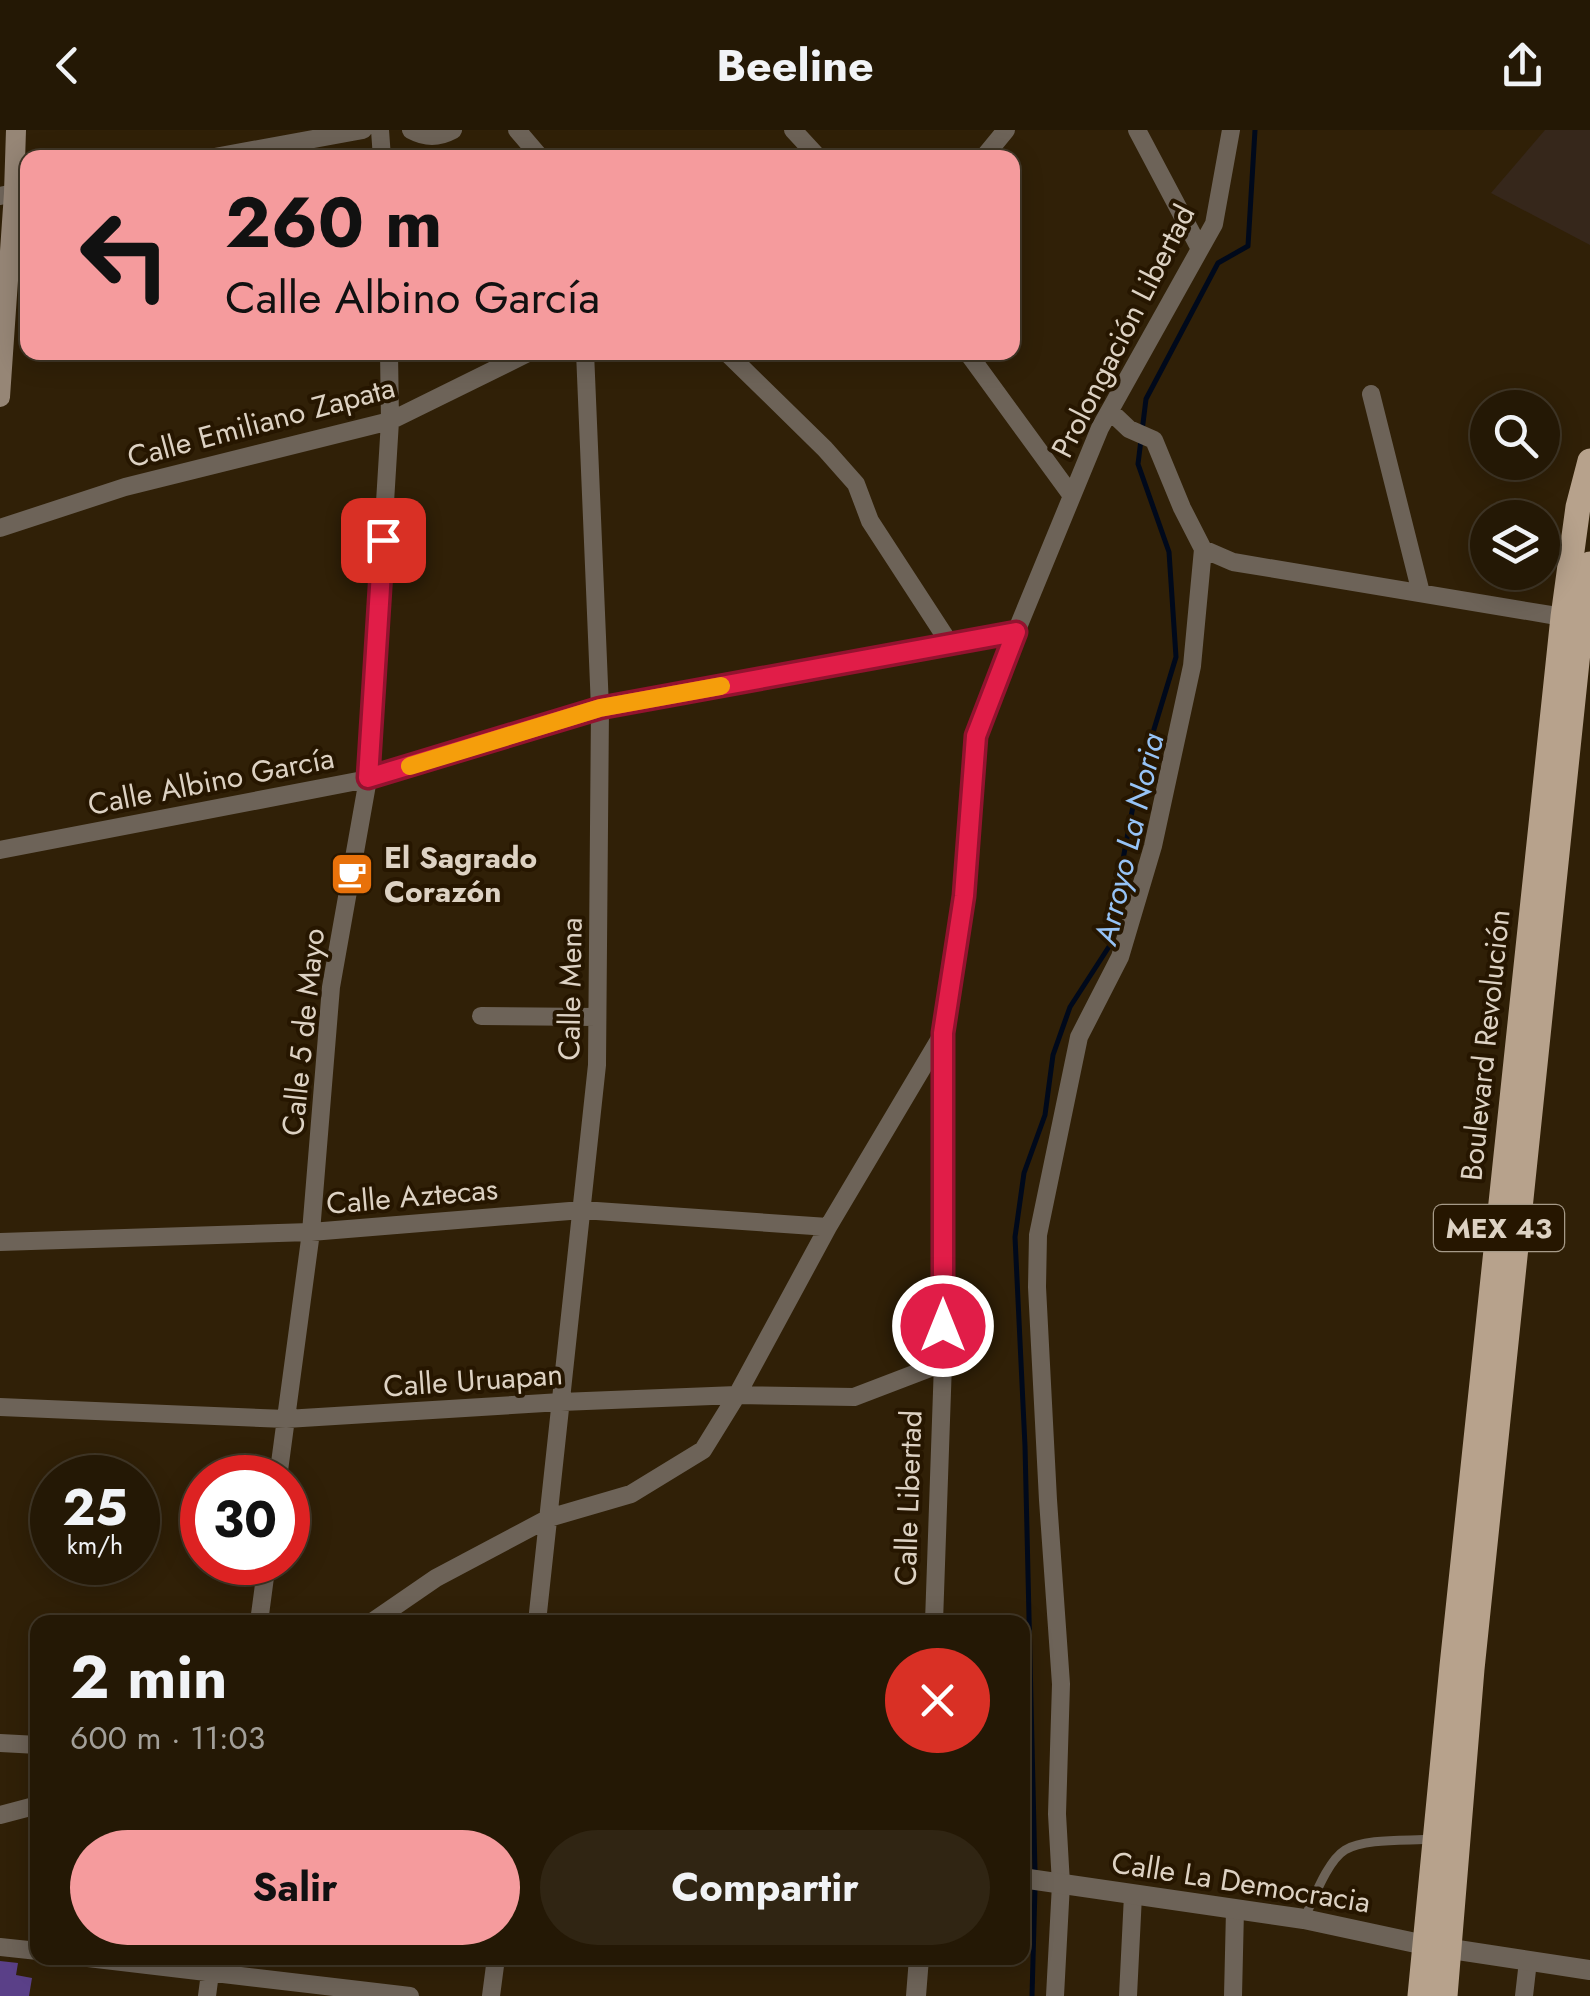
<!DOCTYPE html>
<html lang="es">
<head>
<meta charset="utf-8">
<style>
	:root { --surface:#241805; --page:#302513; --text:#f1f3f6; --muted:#a3a09a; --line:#413727; --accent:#f59b9d }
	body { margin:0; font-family:Jost,sans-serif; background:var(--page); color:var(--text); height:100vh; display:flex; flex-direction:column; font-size:38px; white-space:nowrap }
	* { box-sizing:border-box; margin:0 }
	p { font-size:32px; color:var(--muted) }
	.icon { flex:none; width:55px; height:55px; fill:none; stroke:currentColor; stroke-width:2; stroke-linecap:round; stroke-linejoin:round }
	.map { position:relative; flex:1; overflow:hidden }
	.drawer { position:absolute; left:30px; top:1485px; width:1000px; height:350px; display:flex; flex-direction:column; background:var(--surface); border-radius:20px; box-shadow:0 5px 25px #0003,0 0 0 2px var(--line) }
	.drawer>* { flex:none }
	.banner { position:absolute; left:20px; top:20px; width:1000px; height:210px; border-radius:20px; box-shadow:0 5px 25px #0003,0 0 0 2px var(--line); background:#f59b9d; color:#111; overflow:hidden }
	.controls { position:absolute; left:1470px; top:260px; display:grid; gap:20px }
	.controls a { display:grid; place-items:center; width:90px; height:90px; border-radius:50%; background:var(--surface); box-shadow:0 5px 25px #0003,0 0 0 2px var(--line); font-size:50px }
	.speed { position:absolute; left:30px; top:1325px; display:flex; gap:20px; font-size:50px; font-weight:700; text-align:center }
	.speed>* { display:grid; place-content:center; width:130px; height:130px; border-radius:50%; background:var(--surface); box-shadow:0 5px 25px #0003,0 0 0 2px var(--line); line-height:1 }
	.speed small { font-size:25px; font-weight:400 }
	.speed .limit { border:15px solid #d22; background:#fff; color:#111 }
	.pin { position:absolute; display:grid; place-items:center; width:85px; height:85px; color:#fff; margin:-42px; border-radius:20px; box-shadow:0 5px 15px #0006 }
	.me { position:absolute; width:110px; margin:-55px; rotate:0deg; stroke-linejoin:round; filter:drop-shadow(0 0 8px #0008) }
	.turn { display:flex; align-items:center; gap:35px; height:210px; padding:0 40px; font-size:45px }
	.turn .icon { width:130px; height:130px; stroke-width:2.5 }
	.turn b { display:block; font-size:70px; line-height:85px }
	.round { display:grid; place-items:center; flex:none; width:105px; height:105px; border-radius:52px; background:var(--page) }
	.head { display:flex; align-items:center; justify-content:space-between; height:170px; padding:0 40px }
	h1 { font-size:60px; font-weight:700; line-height:75px }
	.primary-button { display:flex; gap:20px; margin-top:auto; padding:20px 40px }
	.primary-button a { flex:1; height:115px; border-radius:60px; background:var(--accent); color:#111; font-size:40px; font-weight:700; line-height:115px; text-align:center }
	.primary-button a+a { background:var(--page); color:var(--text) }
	header { display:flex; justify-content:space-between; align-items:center; height:130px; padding:0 40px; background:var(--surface); font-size:45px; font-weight:700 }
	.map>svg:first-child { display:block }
</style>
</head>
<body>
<header><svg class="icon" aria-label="back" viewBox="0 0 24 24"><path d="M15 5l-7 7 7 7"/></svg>Beeline<svg class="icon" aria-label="share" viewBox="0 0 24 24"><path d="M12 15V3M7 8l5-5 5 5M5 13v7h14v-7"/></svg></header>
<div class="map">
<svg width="1590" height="1866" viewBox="0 0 1590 1866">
	<rect width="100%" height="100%" fill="#302007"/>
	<path fill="#36271b" d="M 1545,0 L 1590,0 L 1590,115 L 1491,63 Z"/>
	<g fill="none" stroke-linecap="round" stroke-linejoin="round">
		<path stroke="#00091b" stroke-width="5" d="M 1035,1742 L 1025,1316 L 1015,1107 L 1024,1043 L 1045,985 L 1053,925 L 1070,877 L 1112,812 L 1121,740 L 1137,655 L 1176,527 L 1169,422 L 1138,334 L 1146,269 L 1218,133 L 1248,116 L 1255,0
			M 1032,1866 L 1035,1758"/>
	</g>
	<path fill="#5a4088" d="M 0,1831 L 18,1833 L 16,1845 L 32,1848 L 29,1866 L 0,1866 Z"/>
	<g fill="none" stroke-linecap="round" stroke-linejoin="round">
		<path stroke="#6d6358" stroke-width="9" d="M 1304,1789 C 1313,1771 1327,1731 1345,1720 C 1365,1708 1408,1711 1432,1709"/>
		<path stroke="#6d6358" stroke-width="18" d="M 380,0 L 382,28
			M 411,0 C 426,8 438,8 453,0
			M 517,0 L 541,28
			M 793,0 L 819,28
			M 1137,0 L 1200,119
			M 209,28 L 363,0
			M 983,28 L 1006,0
			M 0,66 L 28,60
			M 726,222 L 825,319 L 856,354 L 870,391 L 950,514
			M 967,222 L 1072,366
			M 1371,264 L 1421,463
			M 1110,281 L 1129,299 L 1154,310 L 1182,378 L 1203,419 L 1233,432 L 1563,487 L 1575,487
			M 0,398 L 125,357 L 390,291 L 530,222
			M 0,720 L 368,649 L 600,578 L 1016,502
			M 481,886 L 597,887
			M 0,1112 L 311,1102 L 582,1080 L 828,1097
			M 0,1277 L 286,1289 L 561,1272 L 737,1265 L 854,1267 L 943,1233
			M 278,1348 L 311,1102 L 331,857 L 368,649 L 390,291 L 389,222
			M 259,1492 L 267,1432
			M 372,1492 L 436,1448 L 549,1388 L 631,1364 L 703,1320 L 737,1265 L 828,1097 L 942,905
			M 537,1492 L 597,935 L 600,578 L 585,222
			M 934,1492 L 943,1233 L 943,903 L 964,766 L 976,606 L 1016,502 L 1100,298 L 1214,94 L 1231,0
			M 0,1613 L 38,1615
			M 0,1685 L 38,1675
			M 0,1817 L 38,1821
			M 88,1828 L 410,1866
			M 207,1866 L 212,1828
			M 491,1866 L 496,1828
			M 1055,1866 L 1061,1754 L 1057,1684 L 1061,1554 L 1048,1370 L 1037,1157 L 1038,1105 L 1079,907 L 1120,827 L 1153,716 L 1192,536 L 1203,419
			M 1128,1866 L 1133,1765
			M 1233,1866 L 1235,1780
			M 1524,1866 L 1528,1831"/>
		<path stroke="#6d6358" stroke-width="20" d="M 1022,1748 L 1304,1789 L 1425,1815 L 1590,1840
			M 916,1866 L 919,1828"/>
		<path stroke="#968676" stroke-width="20" d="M 0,267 L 14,63 L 16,0"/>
		<path stroke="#b7a28c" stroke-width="25" d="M 1420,1866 L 1452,1536 L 1563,487 L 1578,377 L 1590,331
			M 1445,1866 L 1472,1539 L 1583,474 L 1590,434"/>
	</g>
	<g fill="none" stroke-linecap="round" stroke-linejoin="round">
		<g stroke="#92132f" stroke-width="25">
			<path id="route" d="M 383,410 L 368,648 L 600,578 L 1016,502 L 976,606 L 964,766 L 943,903 L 943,1196"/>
		</g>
		<use href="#route" stroke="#e11d48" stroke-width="18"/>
		<path stroke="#f59e0b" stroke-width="18" d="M 410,636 L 600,578 L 721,556"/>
	</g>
	<defs>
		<g id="cafe-square" transform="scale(2.25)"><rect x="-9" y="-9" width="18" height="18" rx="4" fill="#e8710a" stroke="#261600"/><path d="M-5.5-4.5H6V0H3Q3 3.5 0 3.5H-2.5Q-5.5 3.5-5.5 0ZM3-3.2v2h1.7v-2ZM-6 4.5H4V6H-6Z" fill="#fff"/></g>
	</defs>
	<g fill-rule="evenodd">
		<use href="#cafe-square" x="352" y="744"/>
	</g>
	<g text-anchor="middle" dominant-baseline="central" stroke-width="8" stroke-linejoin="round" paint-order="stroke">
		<rect fill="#261600" stroke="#a69a88" stroke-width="2.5" x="1434" y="1075" width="130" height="46" rx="8"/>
		<g font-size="28" font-weight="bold" fill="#ddd2c3">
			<text x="1499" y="1098">MEX 43</text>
		</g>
		<g font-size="30" fill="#ddd2c3" stroke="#261600">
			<text transform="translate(1123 201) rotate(-63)">Prolongación Libertad</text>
			<text transform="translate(261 292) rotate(-15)">Calle Emiliano Zapata</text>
			<text transform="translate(211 651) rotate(-11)">Calle Albino García</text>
			<text transform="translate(570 859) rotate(-89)">Calle Mena</text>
			<text transform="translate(303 902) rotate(-84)">Calle 5 de Mayo</text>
			<text transform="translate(1485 915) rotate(-84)">Boulevard Revolución</text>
			<text transform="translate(412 1066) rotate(-5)">Calle Aztecas</text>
			<text transform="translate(473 1250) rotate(-4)">Calle Uruapan</text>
			<text transform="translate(908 1368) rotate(-88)">Calle Libertad</text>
			<text transform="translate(1241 1752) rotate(9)">Calle La Democracia</text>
		</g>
		<g font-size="30" font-weight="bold" fill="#ddd2c3" stroke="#261600" text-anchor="start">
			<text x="384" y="727">El Sagrado<tspan x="384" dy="34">Corazón</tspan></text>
		</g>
		<g font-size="32" font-style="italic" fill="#96c3f6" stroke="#261600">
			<text transform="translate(1129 709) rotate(-77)">Arroyo La Noria</text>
		</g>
	</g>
</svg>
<div class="controls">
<a><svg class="icon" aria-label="search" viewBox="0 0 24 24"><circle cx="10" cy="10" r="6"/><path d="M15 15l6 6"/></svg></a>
<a><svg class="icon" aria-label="layers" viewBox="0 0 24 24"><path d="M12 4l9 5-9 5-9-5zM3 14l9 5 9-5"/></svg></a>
</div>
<div class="speed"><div>25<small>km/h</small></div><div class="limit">30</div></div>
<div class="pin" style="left:383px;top:410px;background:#d93025"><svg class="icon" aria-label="arrive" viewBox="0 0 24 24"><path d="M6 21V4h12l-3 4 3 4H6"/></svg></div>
<svg class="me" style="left:943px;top:1196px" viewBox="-20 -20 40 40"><circle r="17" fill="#e11d48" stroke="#fff" stroke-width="3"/><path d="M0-11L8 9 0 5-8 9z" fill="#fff"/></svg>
<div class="banner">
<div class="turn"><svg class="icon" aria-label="left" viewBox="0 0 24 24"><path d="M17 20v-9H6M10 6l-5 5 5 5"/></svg><div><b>260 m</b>Calle Albino García</div></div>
</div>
<section class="drawer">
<div class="head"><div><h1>2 min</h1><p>600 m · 11:03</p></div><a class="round" style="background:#d93025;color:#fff"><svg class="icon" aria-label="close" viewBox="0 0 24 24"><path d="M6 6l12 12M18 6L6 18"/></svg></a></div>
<div class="primary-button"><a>Salir</a><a>Compartir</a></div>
</section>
</div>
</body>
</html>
